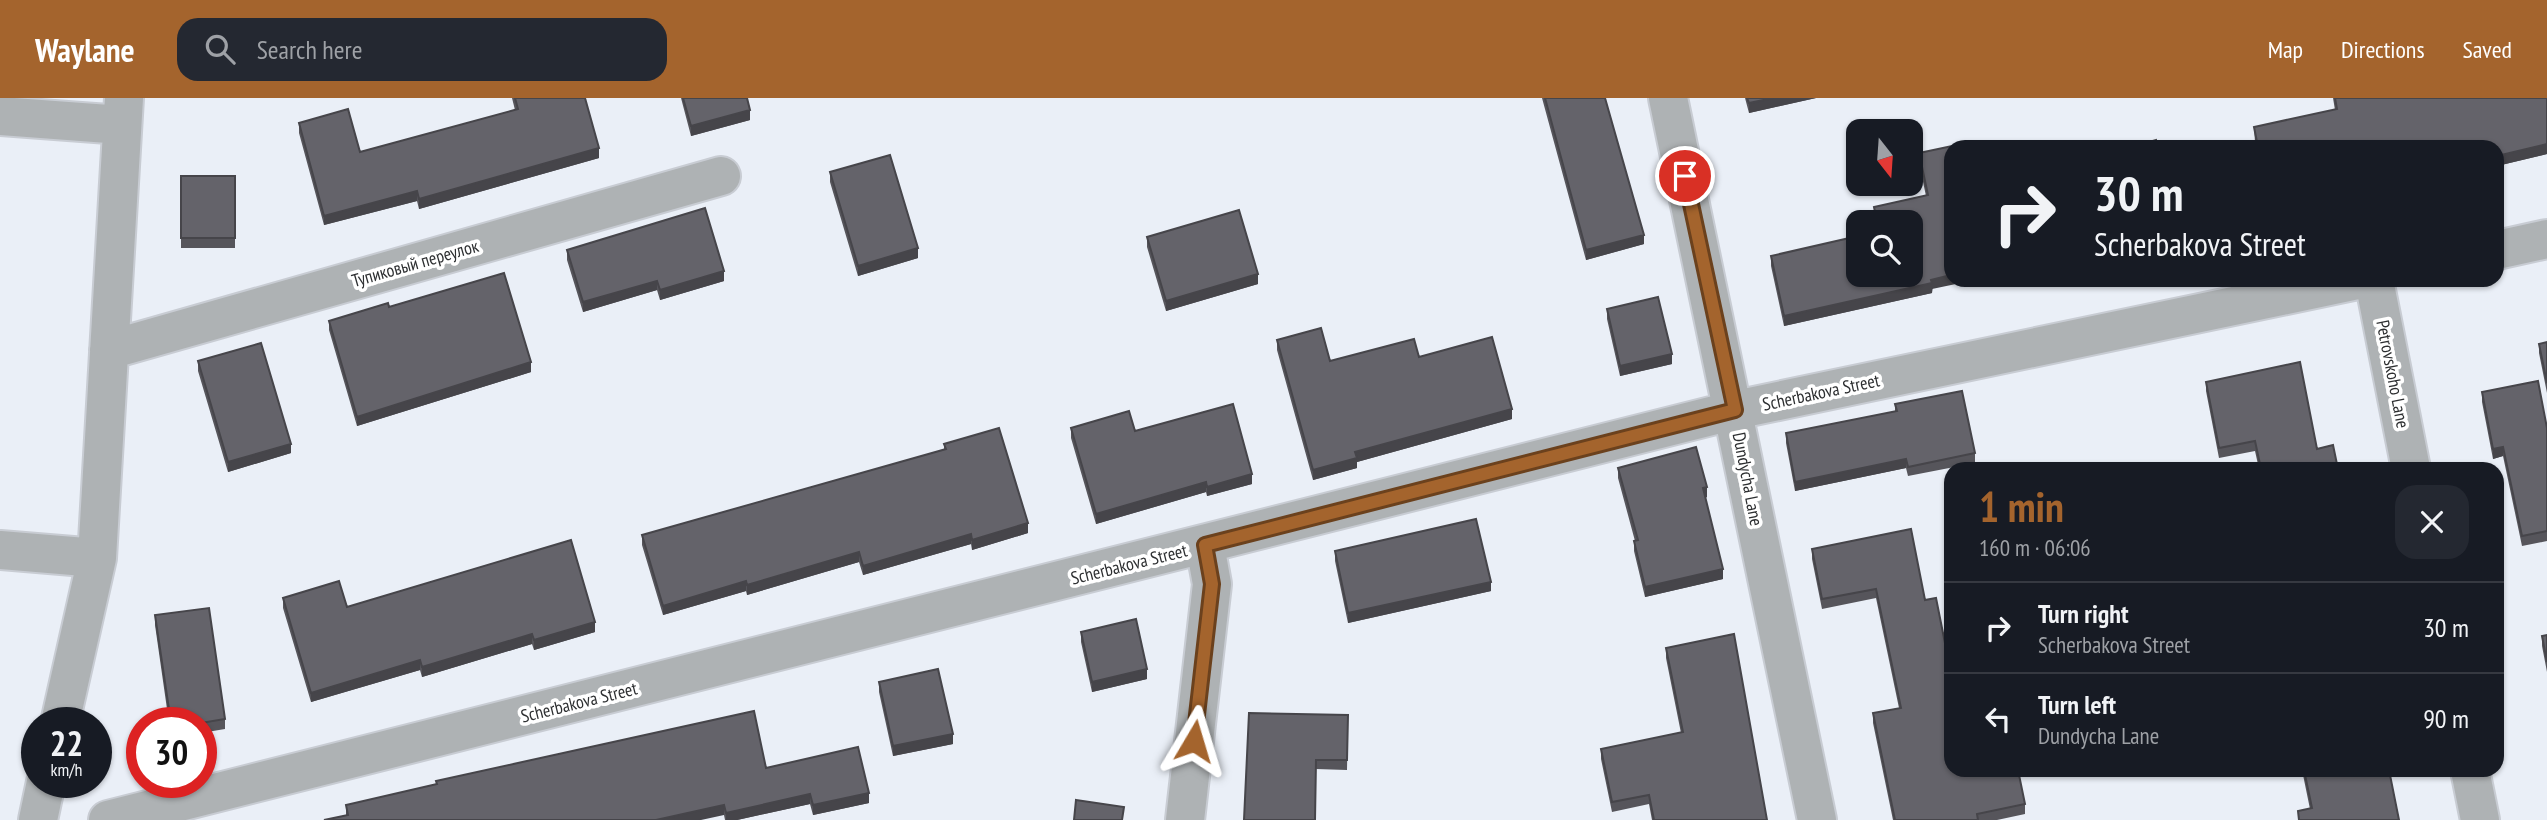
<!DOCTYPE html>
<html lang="en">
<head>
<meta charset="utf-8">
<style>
	:root { --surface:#171b24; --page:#242831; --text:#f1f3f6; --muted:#9ea1a6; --line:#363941; --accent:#a4642d }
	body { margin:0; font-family:"PT Sans Narrow",sans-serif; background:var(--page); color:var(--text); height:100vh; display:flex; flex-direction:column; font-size:26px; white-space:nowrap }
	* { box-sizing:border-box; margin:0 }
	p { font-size:23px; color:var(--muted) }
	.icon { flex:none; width:38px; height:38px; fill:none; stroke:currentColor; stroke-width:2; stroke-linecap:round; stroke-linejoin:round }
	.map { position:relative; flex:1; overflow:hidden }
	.side { position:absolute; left:1944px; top:364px; width:560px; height:315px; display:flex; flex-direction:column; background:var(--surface); border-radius:21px; box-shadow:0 2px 5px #0004 }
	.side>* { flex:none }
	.banner { position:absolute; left:1944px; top:42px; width:560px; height:147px; border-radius:21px; box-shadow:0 2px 5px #0004; background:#171b24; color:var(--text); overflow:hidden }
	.needle { width:46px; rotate:163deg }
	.fabs { position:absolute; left:1846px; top:21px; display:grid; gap:14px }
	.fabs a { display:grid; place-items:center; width:77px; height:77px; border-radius:14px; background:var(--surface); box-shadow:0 2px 5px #0004; font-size:35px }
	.speed { position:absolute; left:21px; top:609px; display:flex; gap:14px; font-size:35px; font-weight:700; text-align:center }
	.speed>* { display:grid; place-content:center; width:91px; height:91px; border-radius:50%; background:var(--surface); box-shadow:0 2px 5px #0004; line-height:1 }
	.speed small { font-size:18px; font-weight:400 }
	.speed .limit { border:10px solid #d22; background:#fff; color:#111 }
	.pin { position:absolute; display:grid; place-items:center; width:60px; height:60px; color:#fff; margin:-30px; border:4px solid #fff; border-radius:50%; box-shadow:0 2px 7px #0007 }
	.me { position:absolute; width:77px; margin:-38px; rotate:7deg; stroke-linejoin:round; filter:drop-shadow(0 0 5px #0008) }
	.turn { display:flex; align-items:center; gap:24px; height:147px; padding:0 35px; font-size:32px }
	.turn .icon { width:91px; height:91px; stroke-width:2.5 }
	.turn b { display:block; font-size:49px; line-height:60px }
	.round { display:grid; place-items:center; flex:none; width:74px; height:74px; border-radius:21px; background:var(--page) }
	.summary { display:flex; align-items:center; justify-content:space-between; height:119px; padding:0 35px }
	h1 { font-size:42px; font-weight:700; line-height:52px; color:var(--accent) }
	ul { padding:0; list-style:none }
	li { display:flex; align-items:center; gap:21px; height:91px; padding:0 35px; border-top:2px solid var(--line) }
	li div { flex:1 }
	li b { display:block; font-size:26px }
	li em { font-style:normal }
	header { display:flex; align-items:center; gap:42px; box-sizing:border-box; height:98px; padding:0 35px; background:var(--accent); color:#fff }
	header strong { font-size:33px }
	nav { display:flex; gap:38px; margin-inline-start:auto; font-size:24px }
	.search { width:490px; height:63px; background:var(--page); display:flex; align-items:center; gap:18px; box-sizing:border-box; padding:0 24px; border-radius:21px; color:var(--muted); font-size:26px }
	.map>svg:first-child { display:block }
</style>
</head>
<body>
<header>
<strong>Waylane</strong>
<div class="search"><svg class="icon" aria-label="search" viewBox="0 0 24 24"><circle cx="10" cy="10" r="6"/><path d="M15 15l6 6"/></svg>Search here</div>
<nav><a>Map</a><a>Directions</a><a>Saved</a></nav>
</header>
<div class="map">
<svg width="2547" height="722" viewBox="0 0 2547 722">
	<rect width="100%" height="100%" fill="#eaeff7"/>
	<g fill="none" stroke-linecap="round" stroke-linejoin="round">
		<g stroke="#c8ccd3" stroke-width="42">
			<path id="minor" d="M 1668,0 L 1817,722
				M 0,18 L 122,27
				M 2497,152 L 2547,141
				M 2374,182 L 2411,371
				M 109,252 L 721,78
				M 0,452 L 97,460
				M 60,625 L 97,460 L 124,0
				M 2470,672 L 2480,722
				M 38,722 L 46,684
				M 108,722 L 1735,312 L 2358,182
				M 1185,722 L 1212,486 L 1205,447"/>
		</g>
		<use href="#minor" stroke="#aeb2b4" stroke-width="38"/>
	</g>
	<path fill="#56555b" d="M 512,0 L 585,0 L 599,60 L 419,111 L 417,103 L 324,127 L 299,35 L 299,25 L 360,54 L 515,12 Z
		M 681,0 L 747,0 L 750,22 L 691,38 Z
		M 1542,0 L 1605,0 L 1644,146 L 1586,162 Z
		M 1745,0 L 1816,0 L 1749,15 Z
		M 2333,0 L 2547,0 L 2547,56 L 2497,68 L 2255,44 L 2254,29 L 2335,12 Z
		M 1957,49 L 1932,195 L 1784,228 L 1771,168 L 1771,158 L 1858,177 L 1911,124 L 1875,124 L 1874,109 L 1926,98 L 1919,65 L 1919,55 Z
		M 830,74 L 918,160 L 858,178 L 830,84 Z
		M 181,78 L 235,78 L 235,150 L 181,150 Z
		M 1147,139 L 1258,186 L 1166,213 L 1147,149 Z
		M 567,152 L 724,183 L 660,202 L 657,192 L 583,214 L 567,162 Z
		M 389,209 L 531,274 L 357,328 L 329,232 L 329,223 Z
		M 1607,211 L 1672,266 L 1620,278 L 1607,221 Z
		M 1277,242 L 1330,263 L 1419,259 L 1512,321 L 1357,364 L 1357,370 L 1313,382 L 1277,252 Z
		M 2547,244 L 2547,295 L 2539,255 L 2539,246 Z
		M 198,263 L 291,355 L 228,374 L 198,273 Z
		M 2206,284 L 2317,351 L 2338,371 L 2259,371 L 2255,353 L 2219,360 L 2206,293 Z
		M 2482,294 L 2547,330 L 2547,443 L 2522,448 L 2503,358 L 2493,361 L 2482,304 Z
		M 1895,306 L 1975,355 L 1975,365 L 1908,378 L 1906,370 L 1795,393 L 1786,345 L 1786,335 L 1895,314 Z
		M 1071,330 L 1135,333 L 1252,386 L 1207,398 L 1206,394 L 1096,426 L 1071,340 Z
		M 944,346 L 1028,435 L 972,452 L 971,446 L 863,477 L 859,464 L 747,497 L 746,493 L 663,517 L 642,447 L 642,437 L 944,352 Z
		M 1618,370 L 1707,399 L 1705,400 L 1723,481 L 1645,499 L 1634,453 L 1634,443 L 1635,443 L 1618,380 Z
		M 1911,431 L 1951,672 L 2025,706 L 2025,716 L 1997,722 L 1893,722 L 1873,625 L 1873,615 L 1899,610 L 1876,500 L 1822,511 L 1812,461 L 1812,451 Z
		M 1335,453 L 1491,493 L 1348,525 L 1335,463 Z
		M 283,500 L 347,509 L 595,534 L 534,552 L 532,546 L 422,579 L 420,572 L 311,604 L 283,510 Z
		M 155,517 L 225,621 L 225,631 L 201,635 L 201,625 L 169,625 L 155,527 Z
		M 1081,534 L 1147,581 L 1092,594 L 1081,544 Z
		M 2547,537 L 2547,574 L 2542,548 L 2542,538 Z
		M 1666,550 L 1767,722 L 1652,722 L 1649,706 L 1612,714 L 1601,661 L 1601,651 L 1681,635 L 1666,560 Z
		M 879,584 L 953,646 L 893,658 L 879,594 Z
		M 1249,615 L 1348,617 L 1347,672 L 1316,671 Z
		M 766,670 L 869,705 L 813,717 L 810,706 L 737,722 L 725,722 L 724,717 L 346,717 L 346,707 L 436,687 L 436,683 Z
		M 2302,672 L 2389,672 L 2399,722 L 2298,722 L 2298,713 L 2310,711 Z"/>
	<path fill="#46454a" d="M 1773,0 L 1816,0 L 1749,15 L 1749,5 Z
		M 750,12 L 750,22 L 691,38 L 691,28 Z
		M 2547,46 L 2547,56 L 2497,68 L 2497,58 Z
		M 599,50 L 599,60 L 419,111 L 419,101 Z
		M 417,93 L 417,103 L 324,127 L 324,118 Z
		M 1644,137 L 1644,146 L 1586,162 L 1586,152 Z
		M 918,150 L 918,160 L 858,178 L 858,168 Z
		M 724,173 L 724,183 L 660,202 L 660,192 Z
		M 1258,176 L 1258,186 L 1166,213 L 1166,203 Z
		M 1951,177 L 1951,182 L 1975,182 L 1932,191 L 1932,195 L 1784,228 L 1784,218 Z
		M 657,183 L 657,192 L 583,214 L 583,204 Z
		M 1672,256 L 1672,266 L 1620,278 L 1620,268 Z
		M 531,264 L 531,274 L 357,328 L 357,319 Z
		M 1512,311 L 1512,321 L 1357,364 L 1357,370 L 1313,382 L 1313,372 L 1355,354 Z
		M 291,346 L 291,355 L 228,374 L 228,364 Z
		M 2503,349 L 2503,358 L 2493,361 L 2493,351 Z
		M 1906,361 L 1906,370 L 1795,393 L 1795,384 Z
		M 1252,376 L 1252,386 L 1207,398 L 1207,389 Z
		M 1206,384 L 1206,394 L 1096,426 L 1096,416 Z
		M 1707,389 L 1707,399 L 1703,400 L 1703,390 Z
		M 1028,425 L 1028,435 L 972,452 L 972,442 Z
		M 971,436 L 971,446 L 863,477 L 863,468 Z
		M 859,454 L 859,464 L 747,497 L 747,487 Z
		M 1723,471 L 1723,481 L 1645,499 L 1645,489 Z
		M 746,483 L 746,493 L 663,517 L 663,508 Z
		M 1491,484 L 1491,493 L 1348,525 L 1348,515 Z
		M 595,524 L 595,534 L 534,552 L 534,542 Z
		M 532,536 L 532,546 L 422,579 L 422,569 Z
		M 420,562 L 420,572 L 311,604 L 311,595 Z
		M 1147,571 L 1147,581 L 1092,594 L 1092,584 Z
		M 953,636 L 953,646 L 893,658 L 893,648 Z
		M 869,695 L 869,705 L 813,717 L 813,707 Z
		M 810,696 L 810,706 L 737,722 L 726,722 L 726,715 Z
		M 724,707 L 724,717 L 701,722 L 656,722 Z"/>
	<path fill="#64636a" stroke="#46454a" stroke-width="2" d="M 515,0 L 585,0 L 599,50 L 419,101 L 417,93 L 324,118 L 299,25 L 348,11 L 360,54 L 518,11 Z
		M 683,0 L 747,0 L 750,12 L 691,28 Z
		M 1545,0 L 1605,0 L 1644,137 L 1586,152 Z
		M 1747,0 L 1773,0 L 1749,5 Z
		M 2335,0 L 2547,0 L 2547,46 L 2497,58 L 2497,49 L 2235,49 L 2257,44 L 2254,29 L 2337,11 Z
		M 2156,42 L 2157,49 L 2131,49 Z
		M 1957,47 L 1957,49 L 1951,49 L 1951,177 L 1931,182 L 1932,185 L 1784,218 L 1771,158 L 1858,138 L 1858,177 L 1911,177 L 1911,124 L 1877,124 L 1874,109 L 1928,97 L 1919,55 Z
		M 890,57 L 918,150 L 858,168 L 830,74 Z
		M 181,78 L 235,78 L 235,140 L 181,140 Z
		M 705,110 L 724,173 L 660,192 L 657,183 L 583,204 L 567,152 Z
		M 1239,112 L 1258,176 L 1166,203 L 1147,139 Z
		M 504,175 L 531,264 L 357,319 L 329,223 L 388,205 L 389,209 Z
		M 1658,199 L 1672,256 L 1620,268 L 1607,211 Z
		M 1321,230 L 1330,263 L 1414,241 L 1419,259 L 1492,239 L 1512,311 L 1355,354 L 1357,360 L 1313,372 L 1277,242 Z
		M 2547,244 L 2547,285 L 2539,246 Z
		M 261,245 L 291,346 L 228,364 L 198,263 Z
		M 2300,264 L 2317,351 L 2333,347 L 2338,371 L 2261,371 L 2255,343 L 2219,350 L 2206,284 Z
		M 2538,283 L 2547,330 L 2547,433 L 2522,438 L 2503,349 L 2493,351 L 2482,294 Z
		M 1962,293 L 1975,355 L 1908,369 L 1906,361 L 1795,384 L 1786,335 L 1897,313 L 1895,306 Z
		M 1233,306 L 1252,376 L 1207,389 L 1206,384 L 1096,416 L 1071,330 L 1129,313 L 1135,333 Z
		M 999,330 L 1028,425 L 972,442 L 971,436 L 863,468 L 859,454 L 747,487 L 746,483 L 663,508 L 642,437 L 946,351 L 944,346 Z
		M 1696,349 L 1707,389 L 1703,390 L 1723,471 L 1645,489 L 1634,443 L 1638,442 L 1618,370 Z
		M 1476,421 L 1491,484 L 1348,515 L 1335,453 Z
		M 1911,431 L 1925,502 L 1936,500 L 1951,575 L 1951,672 L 2018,672 L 2025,706 L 1977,716 L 1978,722 L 1895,722 L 1873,615 L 1901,610 L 1876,491 L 1822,501 L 1812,451 Z
		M 571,442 L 595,524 L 534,542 L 532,536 L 422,569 L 420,562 L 311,595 L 283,500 L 339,483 L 347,509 Z
		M 209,510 L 225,621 L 201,625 L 171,625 L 155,517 Z
		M 1136,521 L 1147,571 L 1092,584 L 1081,534 Z
		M 1734,536 L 1767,722 L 1654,722 L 1649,697 L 1612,704 L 1601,651 L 1683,634 L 1666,550 Z
		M 2547,537 L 2547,564 L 2542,538 Z
		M 938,571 L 953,636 L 893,648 L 879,584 Z
		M 754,613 L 766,670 L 858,649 L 869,695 L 813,707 L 810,696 L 726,715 L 724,707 L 656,722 L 324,722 L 348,717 L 346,707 L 437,686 L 436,683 Z
		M 1249,615 L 1348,617 L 1347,662 L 1316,662 L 1315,722 L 1244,722 Z
		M 2304,672 L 2389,672 L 2399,722 L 2299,722 L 2298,713 L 2312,710 Z
		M 1076,702 L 1124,709 L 1122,722 L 1074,722 Z"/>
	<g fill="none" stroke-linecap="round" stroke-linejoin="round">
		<g stroke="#6b411d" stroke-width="18">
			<path id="route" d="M 1194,643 L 1212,486 L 1205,447 L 1735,312 L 1685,78"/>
		</g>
		<use href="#route" stroke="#a4642d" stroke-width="12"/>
	</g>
	<g text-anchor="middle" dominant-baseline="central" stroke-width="7" stroke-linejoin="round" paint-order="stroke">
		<g font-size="18" fill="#2d2f31" stroke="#fff">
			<text transform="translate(415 165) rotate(-16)">Тупиковый переулок</text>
			<text transform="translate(2393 276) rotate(79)">Petrovskoho Lane</text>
			<text transform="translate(1821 294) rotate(-12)">Scherbakova Street</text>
			<text transform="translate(1748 381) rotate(79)">Dundycha Lane</text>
			<text transform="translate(1129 466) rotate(-14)">Scherbakova Street</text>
			<text transform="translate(579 604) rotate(-14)">Scherbakova Street</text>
		</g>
	</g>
</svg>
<div class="fabs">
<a><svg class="needle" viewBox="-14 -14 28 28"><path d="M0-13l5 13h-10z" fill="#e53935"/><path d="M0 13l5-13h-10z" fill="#9ea1a6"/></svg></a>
<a><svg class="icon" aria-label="search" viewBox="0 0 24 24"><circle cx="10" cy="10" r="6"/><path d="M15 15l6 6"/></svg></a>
</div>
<div class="speed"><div>22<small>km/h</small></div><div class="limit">30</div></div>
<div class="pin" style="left:1685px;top:78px;background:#d93025"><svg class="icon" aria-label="arrive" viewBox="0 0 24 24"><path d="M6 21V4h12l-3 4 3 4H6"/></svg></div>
<svg class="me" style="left:1194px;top:643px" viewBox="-20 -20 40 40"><path d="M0-17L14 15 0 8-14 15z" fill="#a4642d" stroke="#fff" stroke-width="4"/></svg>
<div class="banner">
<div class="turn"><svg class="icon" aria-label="right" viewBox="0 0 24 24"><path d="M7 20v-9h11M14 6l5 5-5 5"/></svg><div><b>30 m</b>Scherbakova Street</div></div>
</div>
<section class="side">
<div class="summary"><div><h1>1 min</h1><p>160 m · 06:06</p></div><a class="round"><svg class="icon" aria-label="close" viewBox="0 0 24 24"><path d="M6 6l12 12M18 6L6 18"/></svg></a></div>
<ul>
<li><svg class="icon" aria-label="right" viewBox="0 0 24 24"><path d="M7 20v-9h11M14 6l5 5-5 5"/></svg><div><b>Turn right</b><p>Scherbakova Street</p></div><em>30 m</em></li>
<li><svg class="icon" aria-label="left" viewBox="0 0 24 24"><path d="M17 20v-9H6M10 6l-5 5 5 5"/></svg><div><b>Turn left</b><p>Dundycha Lane</p></div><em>90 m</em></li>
</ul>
</section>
</div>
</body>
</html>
